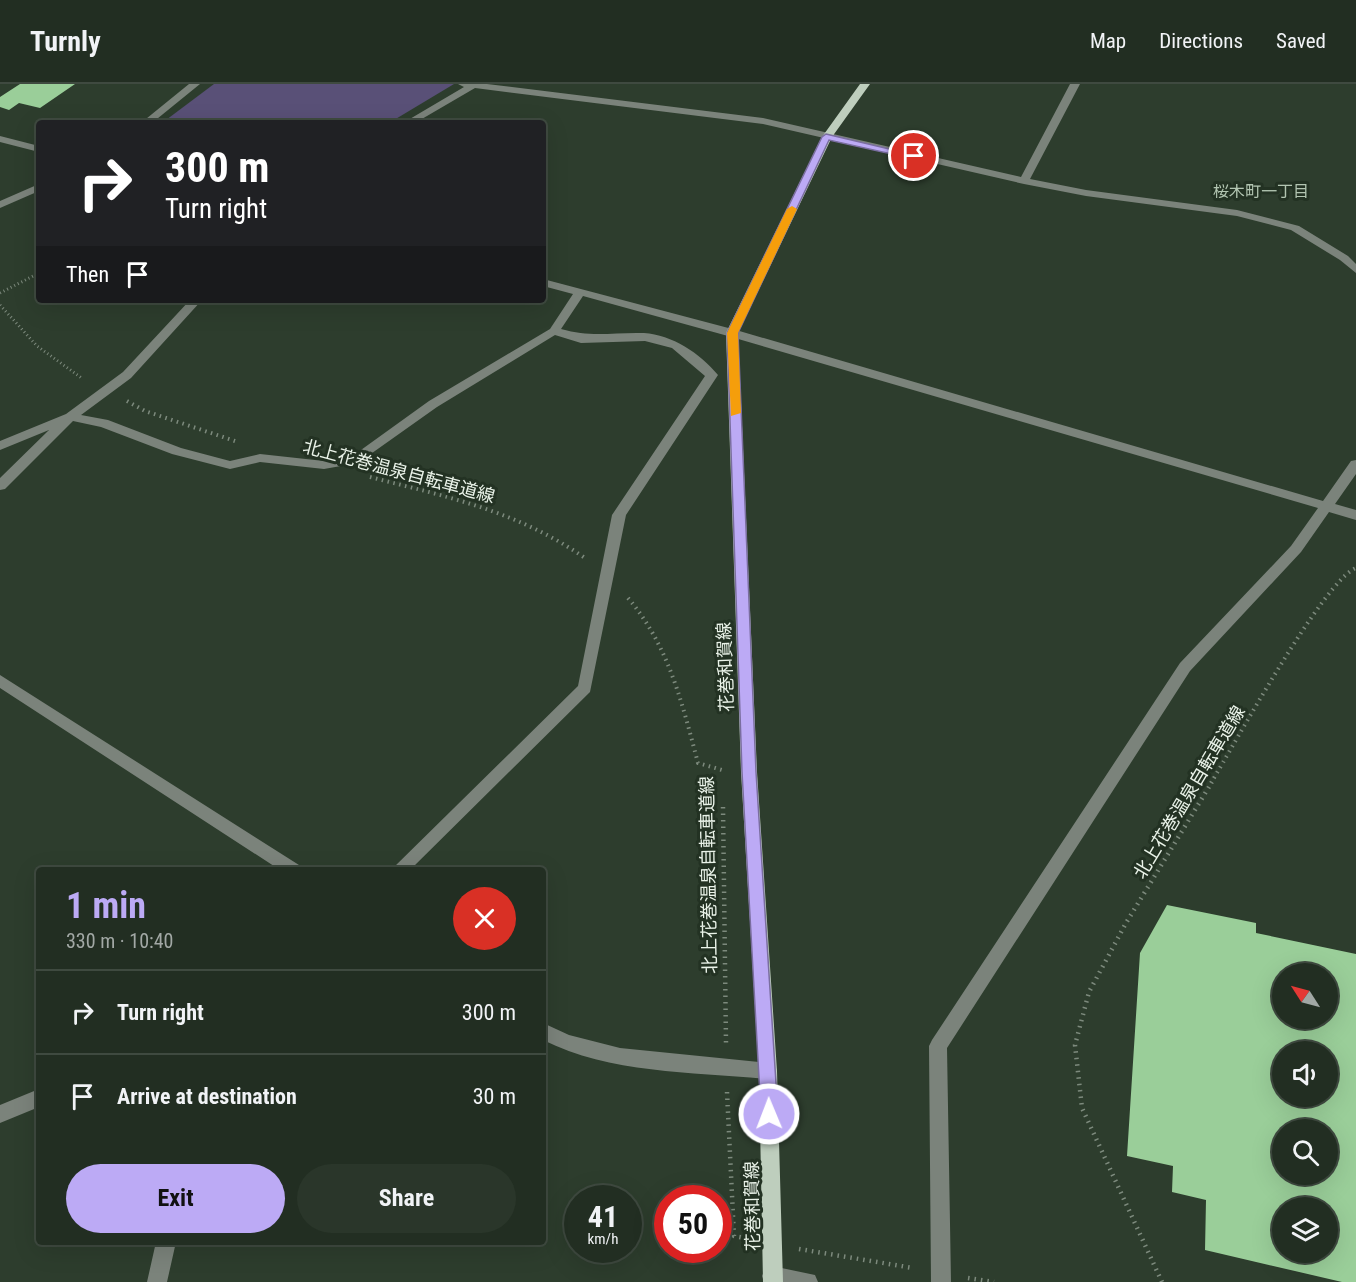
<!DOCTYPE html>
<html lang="en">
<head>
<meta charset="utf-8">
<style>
	:root { --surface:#222e22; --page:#2a362a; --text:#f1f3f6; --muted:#a2a8a5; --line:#3f4a40; --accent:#bcaaf5 }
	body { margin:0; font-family:"Roboto Condensed","Noto Sans JP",sans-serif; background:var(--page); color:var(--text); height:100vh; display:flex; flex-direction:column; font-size:22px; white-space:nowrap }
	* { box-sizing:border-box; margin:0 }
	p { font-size:20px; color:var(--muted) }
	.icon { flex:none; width:33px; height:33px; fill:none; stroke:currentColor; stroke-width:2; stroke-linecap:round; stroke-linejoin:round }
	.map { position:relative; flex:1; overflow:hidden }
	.sheet { position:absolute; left:36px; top:783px; width:510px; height:378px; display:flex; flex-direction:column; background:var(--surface); border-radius:6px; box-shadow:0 6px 24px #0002,0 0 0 2px var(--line) }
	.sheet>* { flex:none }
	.guide { position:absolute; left:36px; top:36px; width:510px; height:183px; border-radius:6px; box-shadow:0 6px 24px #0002,0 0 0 2px var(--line); background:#202124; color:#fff; overflow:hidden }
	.needle { width:39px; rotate:306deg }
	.controls { position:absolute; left:1272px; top:879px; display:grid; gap:12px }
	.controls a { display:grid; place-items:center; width:66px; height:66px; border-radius:50%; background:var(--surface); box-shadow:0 6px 24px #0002,0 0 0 2px var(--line); font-size:30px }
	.speed { position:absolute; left:564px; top:1101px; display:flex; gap:12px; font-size:30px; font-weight:700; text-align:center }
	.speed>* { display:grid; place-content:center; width:78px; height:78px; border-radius:50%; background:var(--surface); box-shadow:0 6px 24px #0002,0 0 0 2px var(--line); line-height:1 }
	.speed small { font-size:15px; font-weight:400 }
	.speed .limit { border:9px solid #d22; background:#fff; color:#111 }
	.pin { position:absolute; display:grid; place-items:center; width:51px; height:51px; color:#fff; margin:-26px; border:3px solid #fff; border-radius:50%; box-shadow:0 2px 6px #0007 }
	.me { position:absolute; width:66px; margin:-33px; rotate:359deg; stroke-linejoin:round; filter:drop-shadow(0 0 4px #0008) }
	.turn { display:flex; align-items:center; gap:21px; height:126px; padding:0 30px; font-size:27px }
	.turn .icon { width:78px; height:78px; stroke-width:2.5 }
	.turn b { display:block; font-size:42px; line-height:51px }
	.then { display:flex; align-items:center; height:57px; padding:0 30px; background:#0003; gap:12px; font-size:22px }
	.round { display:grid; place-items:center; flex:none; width:63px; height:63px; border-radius:32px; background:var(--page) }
	.overview { display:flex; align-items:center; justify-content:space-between; height:102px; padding:0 30px }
	h1 { font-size:36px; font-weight:700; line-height:45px; color:var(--accent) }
	.button { display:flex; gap:12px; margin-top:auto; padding:12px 30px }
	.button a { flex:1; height:69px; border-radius:36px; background:var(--accent); color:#111; font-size:24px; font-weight:700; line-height:69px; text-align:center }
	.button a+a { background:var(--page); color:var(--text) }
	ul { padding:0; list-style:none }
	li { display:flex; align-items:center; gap:18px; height:84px; padding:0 30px; border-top:2px solid var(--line) }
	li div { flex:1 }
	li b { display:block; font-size:22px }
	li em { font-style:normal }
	header { display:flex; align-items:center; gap:36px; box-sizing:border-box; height:84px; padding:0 30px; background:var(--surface); border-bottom:2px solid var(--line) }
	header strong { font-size:28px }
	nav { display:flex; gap:33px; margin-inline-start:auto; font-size:21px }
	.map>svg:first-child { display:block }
</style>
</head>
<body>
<header>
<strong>Turnly</strong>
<nav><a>Map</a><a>Directions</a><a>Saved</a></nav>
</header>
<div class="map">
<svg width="1356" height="1198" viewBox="0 0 1356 1198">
	<rect width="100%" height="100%" fill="#2d3d2d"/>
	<path fill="#595077" d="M 214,0 L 454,0 L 389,39 L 162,39 Z"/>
	<path fill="#9ace99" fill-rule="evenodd" d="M 20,0 L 75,0 L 40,24 L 19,19 L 9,26 L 0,23 L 0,13 Z
		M 1167,821 L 1256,839 L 1256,849 L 1356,870 L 1356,1198 L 1342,1198 L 1205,1166 L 1206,1116 L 1172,1108 L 1173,1082 L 1127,1072 L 1140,869 ZM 1282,890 L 1328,890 L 1328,934 L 1282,934 ZM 1282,968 L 1328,968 L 1328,1012 L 1282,1012 ZM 1282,1046 L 1328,1046 L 1328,1090 L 1282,1090 ZM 1282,1124 L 1328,1124 L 1328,1168 L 1282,1168 Z"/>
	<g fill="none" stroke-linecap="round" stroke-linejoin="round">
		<path stroke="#7d8a7d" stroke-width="3" stroke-dasharray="1 3" stroke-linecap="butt" d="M 0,209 L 39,189
			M 0,221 L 37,262 L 83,295"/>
		<path stroke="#7d8a7d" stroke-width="4" stroke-dasharray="1.5 4.5" stroke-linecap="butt" d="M 127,317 L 145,327 L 235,357
			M 370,393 C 448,413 517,427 585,474
			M 628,514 C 669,562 682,619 698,679 L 722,686
			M 1211,699 C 1234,661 1324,496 1356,484"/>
		<path stroke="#7d8a7d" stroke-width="4.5" stroke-dasharray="1.5 5" stroke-linecap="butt" d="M 723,723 L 726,959
			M 727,1008 L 734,1152 L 745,1154
			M 799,1165 L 913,1184
			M 968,1194 L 994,1198
			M 1162,1198 L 1082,1024 L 1075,961 L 1089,908 L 1126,839 L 1212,698"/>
		<path fill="#7b837b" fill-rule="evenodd" d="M 189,0 L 200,0 L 152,39 L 141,39 Z
			M 458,0 L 487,0 L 763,34 L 1021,93 L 1070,0 L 1080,0 L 1030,95 L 1086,106 L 1237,126 L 1299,142 L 1348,172 L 1356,180 L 1356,189 L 1340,176 L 1291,146 L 1237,132 L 1086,112 L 1024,100 L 763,40 L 475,4 L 415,39 L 403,39 L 464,3 Z
			M 0,52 L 39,62 L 39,68 L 0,58 Z
			M 39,100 L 39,107 L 0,124 L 0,117 Z
			M 543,195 L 736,246 L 1323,417 L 1351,377 L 1356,376 L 1356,390 L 1335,420 L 1356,426 L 1356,436 L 1329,428 L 1301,468 L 1190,587 L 947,964 L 951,1198 L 931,1198 L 929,962 L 932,956 L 1180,579 L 1291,462 L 1318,424 L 728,252 L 583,212 L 561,245 C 592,254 613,248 644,249 C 672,251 700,269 718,291 L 626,431 L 590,608 L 410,786 L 391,786 L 578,602 L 612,431 L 705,292 L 672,264 L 645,257 L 581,259 L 555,251 L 437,323 L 358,379 L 324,385 L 260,378 L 230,385 L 172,370 L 101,343 L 73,337 L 5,405 L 0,406 L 0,394 L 49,346 L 0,366 L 0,357 L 66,330 L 123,288 L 190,216 L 202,216 L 131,294 L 81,331 L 108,336 L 181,364 L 230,377 L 260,370 L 324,377 L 354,371 L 429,317 L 550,245 L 573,210 L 543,202 Z
			M 0,591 L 299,781 L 301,786 L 280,786 L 0,604 Z
			M 543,939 L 569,951 L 620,964 L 768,979 L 775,981 L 777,987 L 775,993 L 768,995 C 694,988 611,990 543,956 Z
			M 39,1005 L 39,1023 L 0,1039 L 0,1021 Z
			M 156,1158 L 176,1158 L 167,1198 L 147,1198 Z
			M 772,1182 L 815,1191 L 818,1198 L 764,1198 L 762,1192 L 765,1185 Z"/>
		<path fill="#becebd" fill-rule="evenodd" d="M 860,0 L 870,0 L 832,53 L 738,249 L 757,688 L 777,987 L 783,1198 L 763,1198 L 759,987 L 741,688 L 726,249 L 822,53 Z"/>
	</g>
	<path fill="#bcaaf5" stroke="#7a6e9f" stroke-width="1.5" d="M 826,50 L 919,72 L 914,75 L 829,56 L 738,249 L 756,688 L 778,1030 L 775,1035 L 769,1038 L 763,1035 L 761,1030 L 742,688 L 727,249 L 822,53 Z"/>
	<path fill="#f59e0b" d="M 792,122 L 797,125 L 738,249 L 741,329 L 731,332 L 727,249 L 787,125 Z"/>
	<g text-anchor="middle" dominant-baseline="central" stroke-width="6" stroke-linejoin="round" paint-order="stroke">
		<g font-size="16" fill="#b2c5b1" stroke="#233223">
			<text x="1261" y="107">桜木町一丁目</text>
		</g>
		<g font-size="18" fill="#eaf3e9" stroke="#233223">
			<text transform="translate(399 387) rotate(15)">北上花巻温泉自転車道線</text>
			<text transform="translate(725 583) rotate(-92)">花巻和賀線</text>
			<text transform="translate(1189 708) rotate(-59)">北上花巻温泉自転車道線</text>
			<text transform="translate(708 791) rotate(-91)">北上花巻温泉自転車道線</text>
			<text transform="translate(752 1122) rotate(-91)">花巻和賀線</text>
		</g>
	</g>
</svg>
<div class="controls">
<a><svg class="needle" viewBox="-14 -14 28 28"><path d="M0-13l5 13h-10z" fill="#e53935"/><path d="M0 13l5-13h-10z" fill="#a2a8a5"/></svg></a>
<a><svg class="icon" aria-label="sound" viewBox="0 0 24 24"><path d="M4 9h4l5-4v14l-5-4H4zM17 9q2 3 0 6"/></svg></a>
<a><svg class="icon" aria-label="search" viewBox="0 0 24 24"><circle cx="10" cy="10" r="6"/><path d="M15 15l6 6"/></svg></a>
<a><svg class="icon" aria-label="layers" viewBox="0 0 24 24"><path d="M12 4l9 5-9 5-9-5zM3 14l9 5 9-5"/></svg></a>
</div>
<div class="speed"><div>41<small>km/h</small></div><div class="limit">50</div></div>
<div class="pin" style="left:914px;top:72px;background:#d93025"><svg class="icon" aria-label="arrive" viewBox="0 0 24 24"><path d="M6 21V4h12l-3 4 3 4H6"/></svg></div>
<svg class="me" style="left:769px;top:1030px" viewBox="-20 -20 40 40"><circle r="17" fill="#bcaaf5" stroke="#fff" stroke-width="3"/><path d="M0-11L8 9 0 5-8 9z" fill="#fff"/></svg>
<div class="guide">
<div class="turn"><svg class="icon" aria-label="right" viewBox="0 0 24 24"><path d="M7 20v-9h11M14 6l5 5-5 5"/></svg><div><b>300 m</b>Turn right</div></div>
<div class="then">Then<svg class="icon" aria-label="arrive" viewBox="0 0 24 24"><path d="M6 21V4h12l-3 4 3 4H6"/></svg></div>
</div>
<section class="sheet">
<div class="overview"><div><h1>1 min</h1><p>330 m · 10:40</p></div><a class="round" style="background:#d93025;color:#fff"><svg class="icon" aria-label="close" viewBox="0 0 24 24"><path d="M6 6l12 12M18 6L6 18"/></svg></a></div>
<ul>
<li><svg class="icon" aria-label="right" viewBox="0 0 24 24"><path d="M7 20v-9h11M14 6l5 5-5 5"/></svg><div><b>Turn right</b></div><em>300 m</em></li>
<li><svg class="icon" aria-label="arrive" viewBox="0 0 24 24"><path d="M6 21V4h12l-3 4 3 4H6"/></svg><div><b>Arrive at destination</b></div><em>30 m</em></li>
</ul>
<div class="button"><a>Exit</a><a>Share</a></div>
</section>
</div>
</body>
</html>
